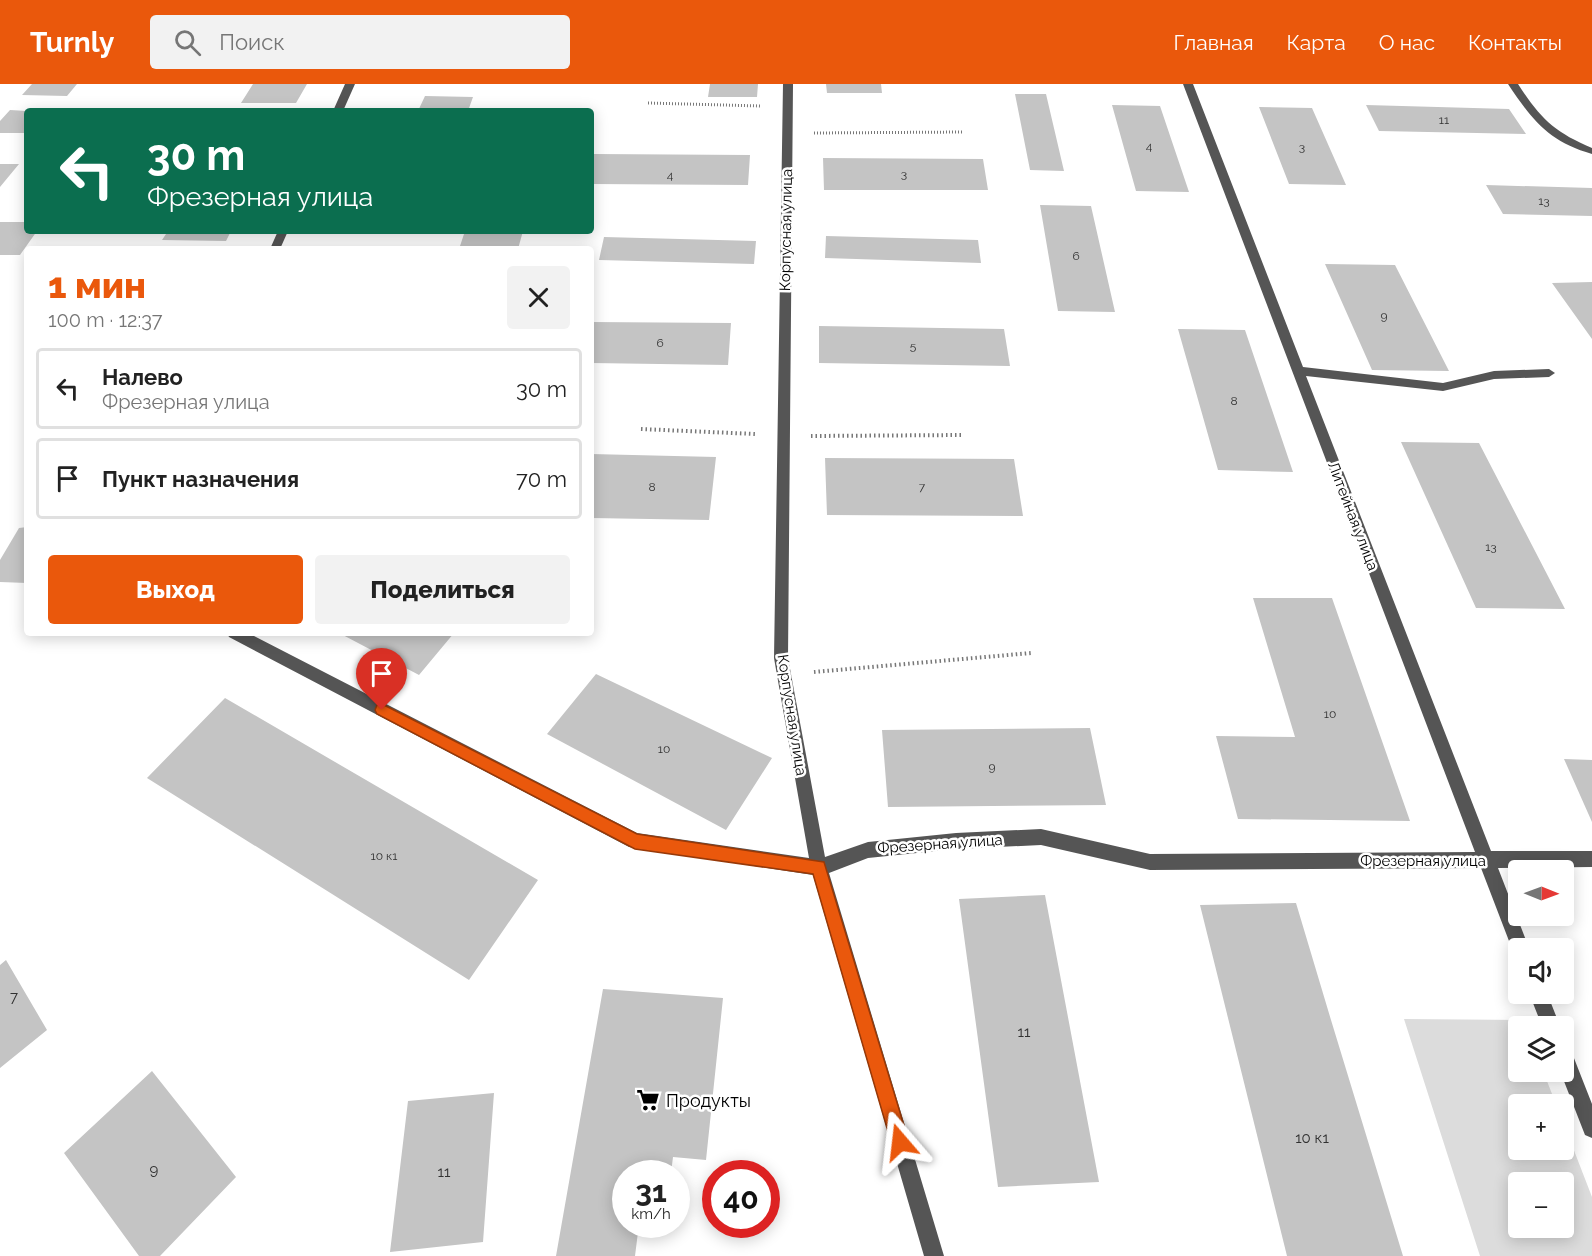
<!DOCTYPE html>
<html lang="ru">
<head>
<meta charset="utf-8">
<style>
	:root { --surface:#fff; --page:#f2f2f2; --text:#222; --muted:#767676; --line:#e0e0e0; --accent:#ea580c }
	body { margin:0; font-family:Raleway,sans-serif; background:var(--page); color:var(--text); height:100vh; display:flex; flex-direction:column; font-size:22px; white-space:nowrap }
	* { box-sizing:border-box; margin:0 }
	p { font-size:20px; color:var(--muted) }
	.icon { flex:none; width:33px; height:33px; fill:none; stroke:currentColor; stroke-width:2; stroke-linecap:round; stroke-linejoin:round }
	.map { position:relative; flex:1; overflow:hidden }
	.details { position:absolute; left:24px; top:162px; width:570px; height:390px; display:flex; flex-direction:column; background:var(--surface); border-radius:6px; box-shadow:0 3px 15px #0003 }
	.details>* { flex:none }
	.top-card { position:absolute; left:24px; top:24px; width:570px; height:126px; border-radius:6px; box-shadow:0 3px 15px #0003; background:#0b6e4f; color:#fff; overflow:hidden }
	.needle { width:39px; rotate:91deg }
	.fabs { position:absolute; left:1508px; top:776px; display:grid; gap:12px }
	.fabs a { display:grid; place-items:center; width:66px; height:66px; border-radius:6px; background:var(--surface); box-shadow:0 3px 15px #0003; font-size:30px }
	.speed { position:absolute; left:612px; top:1076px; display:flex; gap:12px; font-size:30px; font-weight:700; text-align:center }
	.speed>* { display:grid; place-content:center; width:78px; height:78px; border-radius:50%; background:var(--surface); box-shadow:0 3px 15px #0003; line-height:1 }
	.speed small { font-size:15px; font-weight:400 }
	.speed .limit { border:9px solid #d22; background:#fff; color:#111 }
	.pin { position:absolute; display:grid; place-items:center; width:51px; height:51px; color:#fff; margin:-62px -26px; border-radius:50% 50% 50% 0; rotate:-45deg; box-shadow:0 0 6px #0007 }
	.pin .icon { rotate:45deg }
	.me { position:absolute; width:66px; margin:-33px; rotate:343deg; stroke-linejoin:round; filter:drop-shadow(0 0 4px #0008) }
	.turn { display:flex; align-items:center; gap:21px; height:126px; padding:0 24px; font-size:27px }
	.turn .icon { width:78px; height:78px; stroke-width:2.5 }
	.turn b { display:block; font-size:42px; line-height:51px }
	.round { display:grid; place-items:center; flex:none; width:63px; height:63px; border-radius:6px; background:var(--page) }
	.summary { display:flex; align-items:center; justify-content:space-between; height:102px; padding:0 24px }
	h1 { font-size:36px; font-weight:800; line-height:45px; color:var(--accent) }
	.primary-button { display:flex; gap:12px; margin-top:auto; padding:12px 24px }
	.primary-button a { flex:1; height:69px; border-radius:6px; background:var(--accent); color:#fff; font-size:24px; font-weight:800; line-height:69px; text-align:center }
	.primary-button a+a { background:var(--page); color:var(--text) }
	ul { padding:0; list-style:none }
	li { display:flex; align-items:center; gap:18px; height:81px; margin:0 12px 9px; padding:0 12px; border:3px solid var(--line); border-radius:6px }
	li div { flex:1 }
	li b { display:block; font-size:22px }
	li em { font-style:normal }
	header { display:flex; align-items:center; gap:36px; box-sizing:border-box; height:84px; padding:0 30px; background:var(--accent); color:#fff }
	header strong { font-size:28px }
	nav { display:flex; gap:33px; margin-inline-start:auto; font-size:21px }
	.search { width:420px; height:54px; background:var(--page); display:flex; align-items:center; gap:15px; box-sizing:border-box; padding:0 21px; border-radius:6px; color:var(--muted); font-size:22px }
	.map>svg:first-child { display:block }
</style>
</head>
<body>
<header>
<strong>Turnly</strong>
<div class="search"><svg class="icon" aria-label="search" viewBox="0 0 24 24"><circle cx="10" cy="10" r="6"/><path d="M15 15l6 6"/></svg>Поиск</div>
<nav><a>Главная</a><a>Карта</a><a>О нас</a><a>Контакты</a></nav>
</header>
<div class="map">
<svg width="1592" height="1172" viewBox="0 0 1592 1172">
	<rect width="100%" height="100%" fill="#fff"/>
	<path fill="#dcdcdc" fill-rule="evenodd" d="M 1404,935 L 1524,936 L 1526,942 L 1518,942 L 1518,987 L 1543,987 L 1556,1020 L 1518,1020 L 1518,1065 L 1563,1065 L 1563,1038 L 1592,1113 L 1592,1172 L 1480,1172 ZM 1518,1098 L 1563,1098 L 1563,1143 L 1518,1143 Z"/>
	<path fill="#c4c4c4" d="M 32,0 L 77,0 L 67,12 L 22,11 Z
		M 253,0 L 307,0 L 296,19 L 241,19 Z
		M 710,0 L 758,0 L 757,13 L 708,13 Z
		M 826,0 L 881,0 L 882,9 L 827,9 Z
		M 1015,10 L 1046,10 L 1064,87 L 1030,86 Z
		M 425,12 L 473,13 L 468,27 L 418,27 Z
		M 1112,21 L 1160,22 L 1189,108 L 1136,107 Z
		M 1366,21 L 1509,25 L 1526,50 L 1379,47 Z
		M 1259,23 L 1312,24 L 1346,101 L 1289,100 Z
		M 10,26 L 27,27 L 27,49 L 0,49 L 0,37 Z
		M 594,70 L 750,71 L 748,101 L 591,100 Z
		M 823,74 L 983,75 L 988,106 L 824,106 Z
		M 0,80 L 19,80 L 0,103 Z
		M 1486,101 L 1592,104 L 1592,132 L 1503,130 Z
		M 1040,121 L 1091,122 L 1115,228 L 1058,227 Z
		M 0,138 L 27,138 L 27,147 L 37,147 L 20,171 L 0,171 Z
		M 168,147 L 231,147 L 226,157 L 162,156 Z
		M 465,147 L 523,147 L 518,165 L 459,165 Z
		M 826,152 L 978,156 L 981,179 L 825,174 Z
		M 604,153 L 756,157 L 754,180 L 599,176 Z
		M 1325,180 L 1395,181 L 1449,287 L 1372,286 Z
		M 1592,198 L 1592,255 L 1552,199 Z
		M 591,238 L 731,239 L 728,281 L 591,279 Z
		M 819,242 L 1004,245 L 1010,282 L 819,279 Z
		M 1178,245 L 1245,246 L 1293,388 L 1218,386 Z
		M 1401,358 L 1479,359 L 1565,525 L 1476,524 Z
		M 591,370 L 716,373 L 709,436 L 591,434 Z
		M 825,374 L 1014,375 L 1023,432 L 827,431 Z
		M 27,443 L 27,499 L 0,498 L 0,476 L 19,444 Z
		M 1253,514 L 1332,514 L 1410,737 L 1238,735 L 1216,652 L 1295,653 Z
		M 339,549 L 454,549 L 419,591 Z
		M 596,590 L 772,674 L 726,746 L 547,650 Z
		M 225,614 L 538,796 L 469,896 L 147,694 Z
		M 1090,644 L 1106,721 L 888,723 L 882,646 Z
		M 1564,675 L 1592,676 L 1592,738 Z
		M 1045,811 L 1099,1098 L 998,1103 L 959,815 Z
		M 1296,819 L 1331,936 L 1403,1172 L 1287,1172 L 1200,821 Z
		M 6,876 L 47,946 L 0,984 L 0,881 Z
		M 603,905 L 723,914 L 706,1076 L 673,1073 L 671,1089 L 626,1089 L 626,1140 L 639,1140 L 635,1172 L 556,1172 Z
		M 152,987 L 236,1093 L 160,1172 L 139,1172 L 64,1069 Z
		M 494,1009 L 483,1158 L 390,1168 L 408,1017 Z"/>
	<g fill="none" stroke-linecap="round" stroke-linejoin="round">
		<path stroke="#777" stroke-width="3" stroke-dasharray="1 2" stroke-linecap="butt" d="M 648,19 L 761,22
			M 814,49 L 963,48"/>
		<path stroke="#777" stroke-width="4" stroke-dasharray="1.5 3" stroke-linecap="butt" d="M 641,345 L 755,350
			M 811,352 L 963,351
			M 814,588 L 1031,569"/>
		<path fill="#555" fill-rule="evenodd" d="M 345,0 L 355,0 L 343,27 L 333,27 Z
			M 783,0 L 793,0 L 788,574 L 825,773 L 868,758 L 956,749 L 1041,745 L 1150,770 L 1475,768 L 1183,0 L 1193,0 L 1303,283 L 1443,299 L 1494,287 L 1549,285 L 1555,289 L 1549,293 L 1494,295 L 1443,307 L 1306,292 L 1491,767 L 1592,767 L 1592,783 L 1498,784 L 1529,864 L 1518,864 L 1518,872 L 1514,870 L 1481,784 L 1150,786 L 1041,761 L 956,765 L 868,774 L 829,789 L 944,1172 L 924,1172 L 813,791 L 629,763 L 229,553 L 227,549 L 248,549 L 637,749 L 809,774 L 774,574 Z
			M 1508,0 L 1518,0 C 1540,34 1554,48 1592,64 L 1592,70 C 1549,58 1532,36 1508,0 Z
			M 278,147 L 288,147 L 280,165 L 270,165 Z
			M 1529,909 L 1547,909 L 1560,942 L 1542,942 Z
			M 1563,962 L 1570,964 L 1592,1020 L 1592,1054 L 1585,1051 L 1560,987 L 1563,987 Z"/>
	</g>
	<path fill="#ea580c" stroke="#983908" stroke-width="1.5" d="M 382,620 L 637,750 L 824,778 L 909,1058 L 906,1064 L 900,1067 L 894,1064 L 891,1058 L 813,790 L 635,765 L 377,630 L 375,626 L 377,621 Z"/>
	<defs>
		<g id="supermarket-bare" transform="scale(1.8)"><path d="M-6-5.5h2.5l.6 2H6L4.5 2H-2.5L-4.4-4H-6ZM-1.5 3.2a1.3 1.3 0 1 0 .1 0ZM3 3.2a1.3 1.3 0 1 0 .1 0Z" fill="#000" stroke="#fff" stroke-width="2.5" paint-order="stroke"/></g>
	</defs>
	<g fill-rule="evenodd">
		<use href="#supermarket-bare" x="648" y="1016"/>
	</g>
	<g text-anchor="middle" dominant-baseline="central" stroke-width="5" stroke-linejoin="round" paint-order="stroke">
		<g font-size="12" fill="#313131">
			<text x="1444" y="36">11</text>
			<text x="1149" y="62">4</text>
			<text x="1302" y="63">3</text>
			<text x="904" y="90">3</text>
			<text x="670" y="91">4</text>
			<text x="1544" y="117">13</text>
			<text x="1076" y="172">6</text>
			<text x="1384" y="232">9</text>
			<text x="660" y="259">6</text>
			<text x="913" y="262">5</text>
			<text x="1234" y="317">8</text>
			<text x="652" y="403">8</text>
			<text x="922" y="403">7</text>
			<text x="1491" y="463">13</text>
			<text x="1330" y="630">10</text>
			<text x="664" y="665">10</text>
			<text x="992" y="683">9</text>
			<text x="384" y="772">10 к1</text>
		</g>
		<g font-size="15" fill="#000" stroke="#fff">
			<text transform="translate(786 146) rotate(-89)">Корпусная улица</text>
			<text transform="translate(1353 432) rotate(69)">Литейная улица</text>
			<text transform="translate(792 631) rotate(81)">Корпусная улица</text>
			<text transform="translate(940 760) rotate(-4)">Фрезерная улица</text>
			<text x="1423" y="777">Фрезерная улица</text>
		</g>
		<g font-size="15" fill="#313131">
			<text x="14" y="913">7</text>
			<text x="1024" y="948">11</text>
			<text x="1312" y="1054">10 к1</text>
			<text x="154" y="1086">9</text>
			<text x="444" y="1088">11</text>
		</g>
		<g font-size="18" fill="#000" stroke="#fff" text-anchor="start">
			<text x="666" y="1016">Продукты</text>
		</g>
	</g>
</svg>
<div class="fabs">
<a><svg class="needle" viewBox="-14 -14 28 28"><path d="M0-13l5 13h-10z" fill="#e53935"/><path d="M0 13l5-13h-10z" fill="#767676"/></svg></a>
<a><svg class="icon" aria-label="sound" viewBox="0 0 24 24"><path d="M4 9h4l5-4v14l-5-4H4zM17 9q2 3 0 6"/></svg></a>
<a><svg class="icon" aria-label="layers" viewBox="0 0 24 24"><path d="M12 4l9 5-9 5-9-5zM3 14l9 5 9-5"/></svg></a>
<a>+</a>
<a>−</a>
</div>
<div class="speed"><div>31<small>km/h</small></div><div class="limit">40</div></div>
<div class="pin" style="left:382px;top:626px;background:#d93025"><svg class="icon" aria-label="arrive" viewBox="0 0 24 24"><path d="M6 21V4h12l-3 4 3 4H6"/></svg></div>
<svg class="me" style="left:900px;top:1058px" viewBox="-20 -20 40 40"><path d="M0-17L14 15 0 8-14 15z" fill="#ea580c" stroke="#fff" stroke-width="4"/></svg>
<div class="top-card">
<div class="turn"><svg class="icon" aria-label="left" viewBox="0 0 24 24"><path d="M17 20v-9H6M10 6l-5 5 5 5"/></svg><div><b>30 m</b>Фрезерная улица</div></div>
</div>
<section class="details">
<div class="summary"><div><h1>1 мин</h1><p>100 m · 12:37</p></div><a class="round"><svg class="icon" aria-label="close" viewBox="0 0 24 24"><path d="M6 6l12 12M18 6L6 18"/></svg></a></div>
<ul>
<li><svg class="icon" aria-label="left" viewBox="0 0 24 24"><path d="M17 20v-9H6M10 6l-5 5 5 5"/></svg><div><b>Налево</b><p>Фрезерная улица</p></div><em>30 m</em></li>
<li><svg class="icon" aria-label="arrive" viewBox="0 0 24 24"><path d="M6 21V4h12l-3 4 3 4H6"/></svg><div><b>Пункт назначения</b></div><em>70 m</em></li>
</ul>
<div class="primary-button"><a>Выход</a><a>Поделиться</a></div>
</section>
</div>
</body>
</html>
